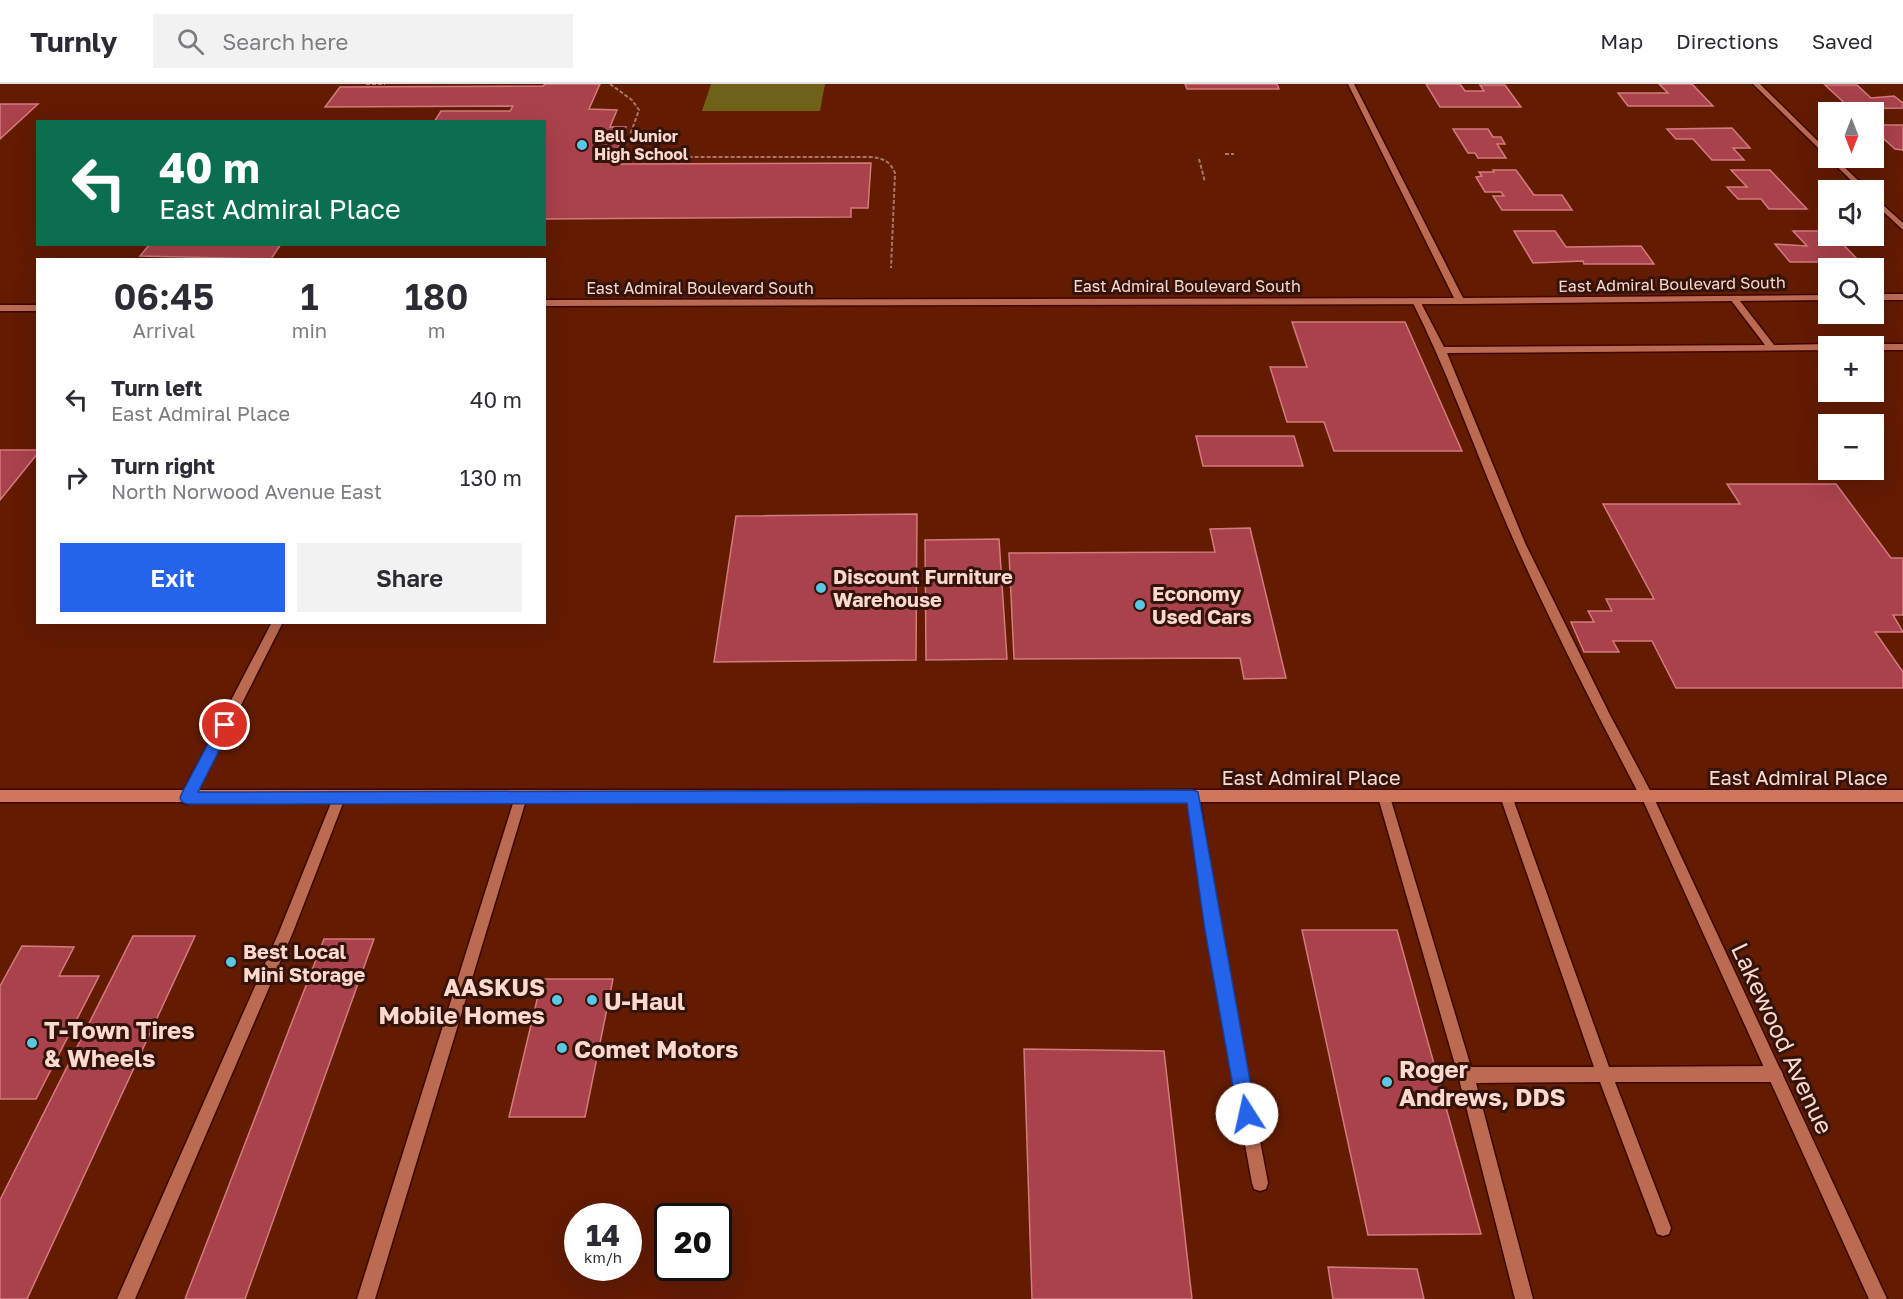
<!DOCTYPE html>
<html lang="en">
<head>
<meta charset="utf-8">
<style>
	:root { --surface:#fff; --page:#f2f2f3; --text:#2b2b33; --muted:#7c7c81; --line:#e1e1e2; --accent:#2563eb }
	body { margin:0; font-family:"Golos Text",sans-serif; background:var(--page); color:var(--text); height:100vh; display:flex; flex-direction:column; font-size:22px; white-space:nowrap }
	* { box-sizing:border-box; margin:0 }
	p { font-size:20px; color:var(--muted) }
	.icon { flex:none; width:33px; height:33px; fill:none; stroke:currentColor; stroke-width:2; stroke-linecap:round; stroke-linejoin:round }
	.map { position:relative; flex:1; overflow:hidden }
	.details { position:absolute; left:36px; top:174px; width:510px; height:366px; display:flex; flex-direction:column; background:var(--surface); border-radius:0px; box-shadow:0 6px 24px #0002 }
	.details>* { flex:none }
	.banner { position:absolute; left:36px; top:36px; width:510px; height:126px; border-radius:0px; box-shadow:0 6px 24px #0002; background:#0b6e4f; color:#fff; overflow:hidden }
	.needle { width:39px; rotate:180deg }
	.tools { position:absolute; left:1818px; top:18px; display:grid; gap:12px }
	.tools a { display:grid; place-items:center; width:66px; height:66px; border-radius:0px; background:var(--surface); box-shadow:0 6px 24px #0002; font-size:30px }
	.speed { position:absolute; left:564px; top:1119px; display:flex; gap:12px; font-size:30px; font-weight:700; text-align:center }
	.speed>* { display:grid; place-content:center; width:78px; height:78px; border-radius:50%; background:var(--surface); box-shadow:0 6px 24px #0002; line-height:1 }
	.speed small { font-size:15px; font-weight:400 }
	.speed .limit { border:3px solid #111; border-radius:9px; background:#fff; color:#111 }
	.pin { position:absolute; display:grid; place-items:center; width:51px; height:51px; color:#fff; margin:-26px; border:3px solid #fff; border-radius:50%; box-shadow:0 2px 6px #0007 }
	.me { position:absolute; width:66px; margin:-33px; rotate:350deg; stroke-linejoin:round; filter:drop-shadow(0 0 4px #0008) }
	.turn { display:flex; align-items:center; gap:21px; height:126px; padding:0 24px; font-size:27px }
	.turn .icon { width:78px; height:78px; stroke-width:2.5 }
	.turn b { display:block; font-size:42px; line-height:51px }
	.eta { display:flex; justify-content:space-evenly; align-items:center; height:102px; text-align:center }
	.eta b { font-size:36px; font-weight:600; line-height:42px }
	.cta { display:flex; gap:12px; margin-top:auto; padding:12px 24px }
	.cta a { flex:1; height:69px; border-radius:0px; background:var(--accent); color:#fff; font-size:24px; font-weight:600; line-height:69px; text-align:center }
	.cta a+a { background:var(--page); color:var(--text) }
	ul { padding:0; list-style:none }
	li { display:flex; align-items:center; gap:18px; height:78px; padding:0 24px }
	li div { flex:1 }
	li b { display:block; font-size:22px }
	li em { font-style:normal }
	header { display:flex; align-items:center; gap:36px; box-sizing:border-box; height:84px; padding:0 30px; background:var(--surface); border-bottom:2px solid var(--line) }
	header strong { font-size:28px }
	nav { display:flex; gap:33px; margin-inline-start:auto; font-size:21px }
	.search { width:420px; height:54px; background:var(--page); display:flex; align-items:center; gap:15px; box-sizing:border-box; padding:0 21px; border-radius:0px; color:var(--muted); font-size:22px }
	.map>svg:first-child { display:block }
</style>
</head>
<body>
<header>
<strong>Turnly</strong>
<div class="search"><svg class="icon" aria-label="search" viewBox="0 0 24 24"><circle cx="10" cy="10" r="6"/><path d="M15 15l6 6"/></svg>Search here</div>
<nav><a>Map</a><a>Directions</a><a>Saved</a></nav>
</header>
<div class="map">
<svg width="1903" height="1215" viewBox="0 0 1903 1215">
	<rect width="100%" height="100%" fill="#631b02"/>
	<path fill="#6f6118" d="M 711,0 L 825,0 L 820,27 L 702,27 Z"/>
	<path fill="#a9424b" stroke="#d37b7f" stroke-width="1.5" d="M 545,0 L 600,0 L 589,25 L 617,26 L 610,43 L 626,43 L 612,80 L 871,79 L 868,124 L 851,124 L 851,133 L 544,135 L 544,38 L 434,38 L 441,27 L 510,27 L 513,22 L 325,23 L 340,3 L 543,2 Z
		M 1185,0 L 1277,0 L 1279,5 L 1187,5 Z
		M 1426,0 L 1460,0 L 1465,7 L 1484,7 L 1480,1 L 1505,1 L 1521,23 L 1440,23 Z
		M 1659,0 L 1692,0 L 1713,22 L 1628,22 L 1618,9 L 1668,9 Z
		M 1825,1 L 1857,1 L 1871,14 L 1894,12 L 1903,19 L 1903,24 L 1851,25 Z
		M 0,20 L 38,20 L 0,55 Z
		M 1874,41 L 1903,41 L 1903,66 L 1895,65 L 1874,46 Z
		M 1732,44 L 1750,64 L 1733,64 L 1744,76 L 1712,76 L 1693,55 L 1676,55 L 1667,45 Z
		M 1453,45 L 1488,45 L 1493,53 L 1501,53 L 1505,60 L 1497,60 L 1506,74 L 1478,74 L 1475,69 L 1468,69 Z
		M 1493,86 L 1516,86 L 1534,111 L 1562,111 L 1572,126 L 1502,126 L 1493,112 L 1504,112 L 1501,108 L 1485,108 L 1476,93 L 1482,92 L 1479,88 L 1494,88 Z
		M 1731,86 L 1770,86 L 1807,125 L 1769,125 L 1761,115 L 1738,115 L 1727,103 L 1747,103 Z
		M 1514,147 L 1555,147 L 1566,163 L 1641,162 L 1654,180 L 1584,180 L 1583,177 L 1533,179 Z
		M 1793,147 L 1828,147 L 1828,152 L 1835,152 L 1860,178 L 1790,178 L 1775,160 L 1807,162 Z
		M 150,160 L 281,160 L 271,175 L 140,172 Z
		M 1292,238 L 1405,238 L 1462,367 L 1334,367 L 1324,338 L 1287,338 L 1270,283 L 1307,283 Z
		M 1196,352 L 1294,352 L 1303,382 L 1203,382 Z
		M 0,366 L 38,366 L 38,369 L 0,416 Z
		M 1727,400 L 1836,400 L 1891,474 L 1903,474 L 1903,531 L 1893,531 L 1903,548 L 1875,548 L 1903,588 L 1903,604 L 1676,604 L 1652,557 L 1613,557 L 1619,568 L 1584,568 L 1571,538 L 1594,538 L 1588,527 L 1612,527 L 1606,515 L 1654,515 L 1603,420 L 1740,420 Z
		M 917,430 L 916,576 L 714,578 L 736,432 Z
		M 1250,444 L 1286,594 L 1244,595 L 1240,574 L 1014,575 L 1009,469 L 1215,468 L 1210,445 Z
		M 999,455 L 1007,575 L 926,576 L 925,456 Z
		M 1302,846 L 1397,846 L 1481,1150 L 1368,1151 Z
		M 133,852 L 195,852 L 27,1215 L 0,1215 L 0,1116 Z
		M 324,855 L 374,855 L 245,1215 L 185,1215 Z
		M 22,862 L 74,863 L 59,892 L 99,892 L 36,1015 L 0,1015 L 0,902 Z
		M 542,895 L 613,895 L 585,1033 L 509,1033 Z
		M 1024,965 L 1164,967 L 1192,1215 L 1032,1215 Z
		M 1328,1183 L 1417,1185 L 1424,1215 L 1333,1215 Z"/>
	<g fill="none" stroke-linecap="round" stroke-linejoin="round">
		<g stroke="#3e0700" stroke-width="3">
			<path id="service" d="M 1734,212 L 1737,213 L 1774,261 L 1828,260 L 1832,262 L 1828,262 L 1828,266 L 1447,269 L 1525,459 L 1609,629 L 1653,712 L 1652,716 L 1647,718 L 1642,716 C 1598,632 1554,546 1515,459 C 1479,379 1452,296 1412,217 L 1419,215 L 1444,263 L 1765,261 L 1730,215 Z
				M 1903,260 L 1903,266 L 1874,266 L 1874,262 L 1870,262 L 1874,260 Z
				M 1193,706 L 1198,708 L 1199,712 L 1220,846 L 1268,1099 L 1266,1105 L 1260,1107 L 1254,1105 L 1252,1099 L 1206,846 L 1187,712 L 1188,708 Z
				M 1506,706 L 1511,708 L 1512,712 L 1609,983 L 1775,982 L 1780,985 L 1783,990 L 1780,995 L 1775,998 L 1615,998 L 1671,1144 L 1669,1150 L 1663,1152 L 1657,1150 L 1655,1144 L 1600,998 L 1476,999 L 1533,1215 L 1515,1215 L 1458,991 L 1378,713 L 1379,709 L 1384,707 L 1389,709 L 1390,713 L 1471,983 L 1594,983 L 1500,712 L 1501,708 Z
				M 521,707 L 526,709 L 527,713 L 375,1215 L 357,1215 L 515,713 L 516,709 Z
				M 339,708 L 344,710 L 345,714 L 293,848 L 135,1215 L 117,1215 L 279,848 L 333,714 L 334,710 Z"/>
		</g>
		<g stroke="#3e0700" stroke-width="3">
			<path id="minor" d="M 1348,0 L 1354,0 L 1463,214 L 1828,211 L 1828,216 L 1460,220 L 544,222 L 544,216 L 1454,214 Z
				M 1753,0 L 1760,0 L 1828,67 L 1828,74 L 1835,74 L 1868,106 L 1861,106 Z
				M 1874,113 L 1903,139 L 1903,146 L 1874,119 Z
				M 1874,210 L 1903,210 L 1903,216 L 1874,216 Z
				M 0,221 L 38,221 L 38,227 L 0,227 Z
				M 272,538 L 283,538 L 192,718 L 187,720 L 182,718 L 181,714 L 182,710 Z
				M 1647,706 L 1652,708 L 1653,712 L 1887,1215 L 1869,1215 L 1641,712 L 1642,708 Z"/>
		</g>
		<g stroke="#3e0700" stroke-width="3">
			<path id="secondary" d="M 0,706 L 1903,706 L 1903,718 L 0,718 Z"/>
		</g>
		<path stroke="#ac7462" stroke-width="2" stroke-dasharray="4 2" stroke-linecap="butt" d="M 366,0 L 385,0
			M 610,0 L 632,16 L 639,26 L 622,73 L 870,73 C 883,74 890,77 895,89 L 891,184
			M 1225,70 L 1234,70
			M 1199,75 L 1205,98"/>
		<use href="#service" fill="#bc6b53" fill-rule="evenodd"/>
		<use href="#minor" fill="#bc6b53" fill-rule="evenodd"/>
		<use href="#secondary" fill="#d0765b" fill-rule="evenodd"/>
	</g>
	<path fill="#2563eb" stroke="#184099" stroke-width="1.5" d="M 225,636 L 230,637 L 232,641 L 198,708 L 1193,706 L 1198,708 L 1256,1030 L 1253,1037 L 1247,1039 L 1241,1037 L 1238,1030 L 1205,846 L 1187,719 L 187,720 L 182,718 L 180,714 L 182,709 L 220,637 Z"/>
	<g fill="#59c8e5" stroke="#34140a" stroke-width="2">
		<circle cx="582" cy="61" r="6"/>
		<circle cx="821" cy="504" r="6"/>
		<circle cx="1140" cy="521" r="6"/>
		<circle cx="231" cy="878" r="6"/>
		<circle cx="557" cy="916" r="6"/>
		<circle cx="592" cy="916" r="6"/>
		<circle cx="32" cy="959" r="6"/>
		<circle cx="562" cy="964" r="6"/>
		<circle cx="1387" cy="998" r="6"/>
	</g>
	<g text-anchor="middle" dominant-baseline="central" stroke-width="6" stroke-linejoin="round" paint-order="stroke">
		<g font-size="16" font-weight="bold" fill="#fdd8cd" stroke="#34140a" text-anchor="start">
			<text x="594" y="52">Bell Junior<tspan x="594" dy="18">High School</tspan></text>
		</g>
		<g font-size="16" fill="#fdd8cd" stroke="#34140a">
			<text transform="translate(1672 200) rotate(-1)">East Admiral Boulevard South</text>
			<text x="1187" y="202">East Admiral Boulevard South</text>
			<text x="700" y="204">East Admiral Boulevard South</text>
		</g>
		<g font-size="20" font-weight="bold" fill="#fdd8cd" stroke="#34140a" text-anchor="start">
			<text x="833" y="492">Discount Furniture<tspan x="833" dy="23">Warehouse</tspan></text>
			<text x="1152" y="509">Economy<tspan x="1152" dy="23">Used Cars</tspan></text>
			<text x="243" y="867">Best Local<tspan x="243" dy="23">Mini Storage</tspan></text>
		</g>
		<g font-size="20" fill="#fdd8cd" stroke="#34140a">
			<text x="1311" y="693">East Admiral Place</text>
			<text x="1798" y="693">East Admiral Place</text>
		</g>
		<g font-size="24" font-weight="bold" fill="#fdd8cd" stroke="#34140a" text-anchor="start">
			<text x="545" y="902" text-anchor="end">AASKUS<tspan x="545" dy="28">Mobile Homes</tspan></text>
			<text x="604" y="916">U-Haul</text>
			<text x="44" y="945">T-Town Tires<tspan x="44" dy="28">&amp; Wheels</tspan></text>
			<text x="574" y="964">Comet Motors</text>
			<text x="1399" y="984">Roger<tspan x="1399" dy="28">Andrews, DDS</tspan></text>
		</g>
		<g font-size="24" fill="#fdd8cd" stroke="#34140a">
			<text transform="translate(1783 954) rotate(65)">Lakewood Avenue</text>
		</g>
	</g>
</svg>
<div class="tools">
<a><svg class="needle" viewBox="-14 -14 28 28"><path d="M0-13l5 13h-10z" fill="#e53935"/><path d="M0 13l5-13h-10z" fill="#7c7c81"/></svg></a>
<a><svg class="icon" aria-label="sound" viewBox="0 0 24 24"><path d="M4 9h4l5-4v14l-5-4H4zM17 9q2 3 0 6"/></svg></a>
<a><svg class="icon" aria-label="search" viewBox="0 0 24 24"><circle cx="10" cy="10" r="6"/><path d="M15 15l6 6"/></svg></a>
<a>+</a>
<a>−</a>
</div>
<div class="speed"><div>14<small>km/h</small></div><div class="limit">20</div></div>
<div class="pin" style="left:225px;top:641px;background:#d93025"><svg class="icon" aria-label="arrive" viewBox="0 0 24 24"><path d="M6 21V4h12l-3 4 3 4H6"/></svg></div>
<svg class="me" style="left:1247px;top:1030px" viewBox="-20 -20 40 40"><circle r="19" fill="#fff"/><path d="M0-13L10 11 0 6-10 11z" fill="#2563eb"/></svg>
<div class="banner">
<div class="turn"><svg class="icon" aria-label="left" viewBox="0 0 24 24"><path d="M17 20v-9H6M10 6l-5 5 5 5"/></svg><div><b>40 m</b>East Admiral Place</div></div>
</div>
<section class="details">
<div class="eta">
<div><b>06:45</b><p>Arrival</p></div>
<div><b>1</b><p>min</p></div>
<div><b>180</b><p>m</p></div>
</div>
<ul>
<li><svg class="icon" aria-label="left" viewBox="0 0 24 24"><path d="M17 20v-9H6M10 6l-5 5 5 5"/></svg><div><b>Turn left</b><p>East Admiral Place</p></div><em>40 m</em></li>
<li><svg class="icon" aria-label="right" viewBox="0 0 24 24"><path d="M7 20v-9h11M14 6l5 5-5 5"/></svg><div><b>Turn right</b><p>North Norwood Avenue East</p></div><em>130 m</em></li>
</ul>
<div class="cta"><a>Exit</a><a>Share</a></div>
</section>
</div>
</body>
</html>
